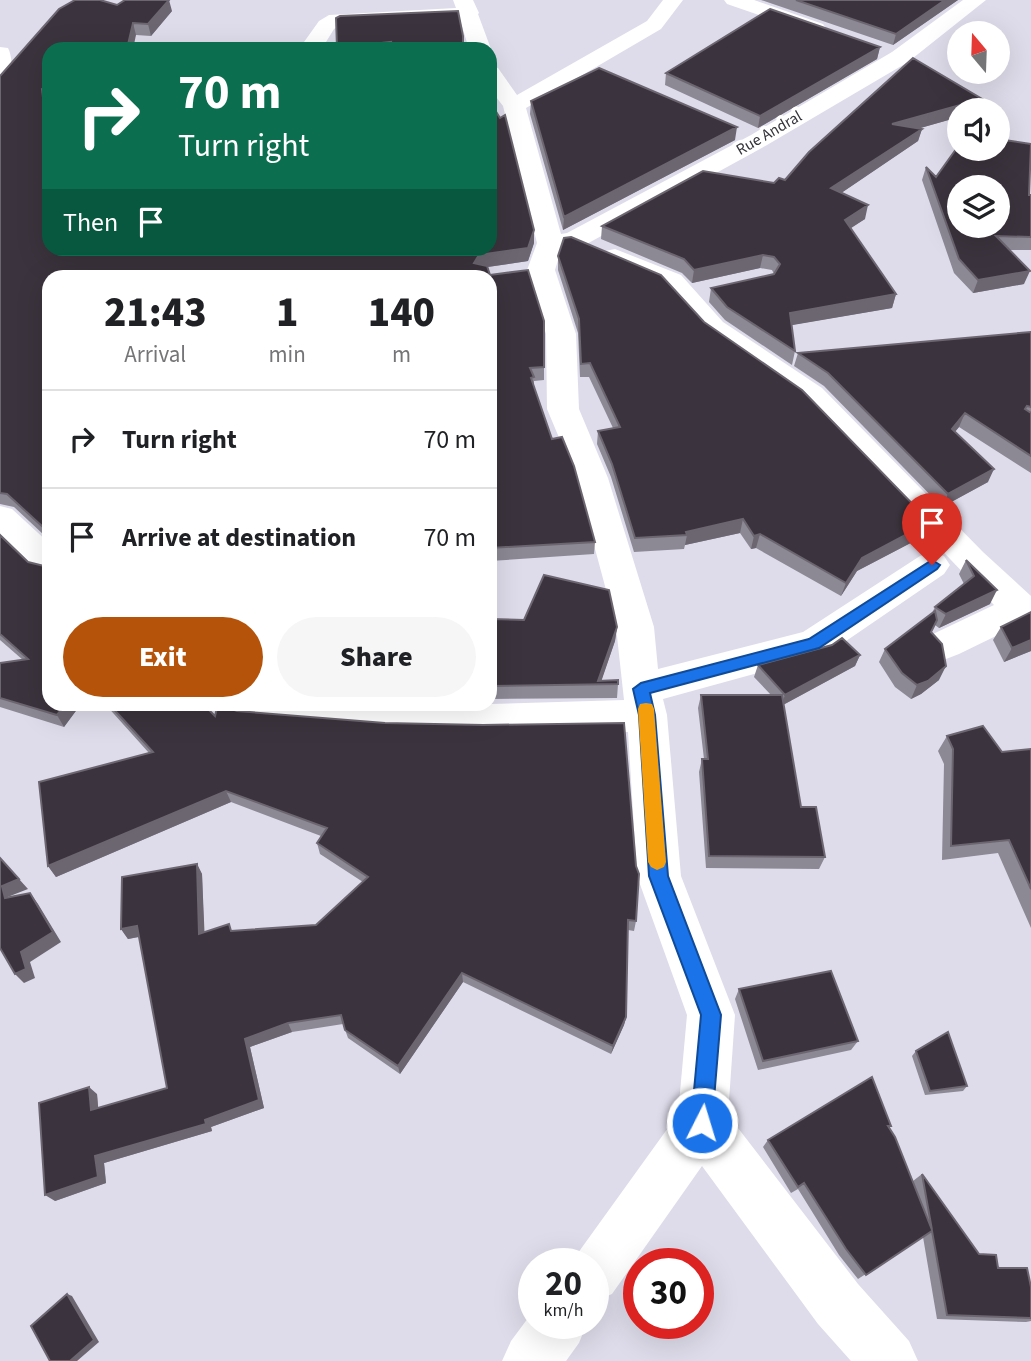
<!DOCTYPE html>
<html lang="en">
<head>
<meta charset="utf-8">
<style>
	:root { --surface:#fff; --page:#f6f6f6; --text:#202124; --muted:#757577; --line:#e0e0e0; --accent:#b45309 }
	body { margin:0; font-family:"Source Sans 3",sans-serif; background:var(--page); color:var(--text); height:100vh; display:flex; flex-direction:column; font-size:26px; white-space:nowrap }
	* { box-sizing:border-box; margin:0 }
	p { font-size:23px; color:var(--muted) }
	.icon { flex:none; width:38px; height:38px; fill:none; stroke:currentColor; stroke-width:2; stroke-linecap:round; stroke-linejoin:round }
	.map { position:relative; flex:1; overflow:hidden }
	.sheet { position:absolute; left:42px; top:270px; width:455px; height:441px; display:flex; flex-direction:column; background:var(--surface); border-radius:21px; box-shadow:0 7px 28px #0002 }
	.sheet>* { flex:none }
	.hud { position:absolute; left:42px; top:42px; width:455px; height:214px; border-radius:21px; box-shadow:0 7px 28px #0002; background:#0b6e4f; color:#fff; overflow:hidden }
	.needle { width:46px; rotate:341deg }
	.buttons { position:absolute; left:947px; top:21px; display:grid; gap:14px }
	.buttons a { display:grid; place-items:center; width:63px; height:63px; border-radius:50%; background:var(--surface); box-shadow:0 7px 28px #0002; font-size:35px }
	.speed { position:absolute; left:518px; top:1248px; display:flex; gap:14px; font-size:35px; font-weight:700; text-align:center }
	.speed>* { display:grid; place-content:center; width:91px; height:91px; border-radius:50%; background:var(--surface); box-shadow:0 7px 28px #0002; line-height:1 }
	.speed small { font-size:18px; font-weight:400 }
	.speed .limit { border:10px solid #d22; background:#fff; color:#111 }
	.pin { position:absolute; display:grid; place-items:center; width:60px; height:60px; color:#fff; margin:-72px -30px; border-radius:50% 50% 50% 0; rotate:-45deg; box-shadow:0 0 7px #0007 }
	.pin .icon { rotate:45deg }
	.me { position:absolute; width:77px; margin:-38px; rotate:5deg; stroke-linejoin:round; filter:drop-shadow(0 0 5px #0008) }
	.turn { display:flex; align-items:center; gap:24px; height:147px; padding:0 21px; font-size:32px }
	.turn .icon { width:91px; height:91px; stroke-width:2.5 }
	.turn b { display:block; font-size:49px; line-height:60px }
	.then { display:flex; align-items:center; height:66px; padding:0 21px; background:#0003; gap:14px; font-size:26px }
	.eta { display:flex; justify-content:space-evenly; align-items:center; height:119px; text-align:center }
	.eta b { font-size:42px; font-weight:800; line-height:49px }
	.action { display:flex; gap:14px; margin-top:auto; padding:14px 21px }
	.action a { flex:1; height:80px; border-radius:42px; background:var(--accent); color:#fff; font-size:28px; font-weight:800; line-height:80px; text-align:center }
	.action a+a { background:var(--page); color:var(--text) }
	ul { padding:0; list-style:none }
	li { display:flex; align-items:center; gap:21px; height:98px; padding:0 21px; border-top:2px solid var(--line) }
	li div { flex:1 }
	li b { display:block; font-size:26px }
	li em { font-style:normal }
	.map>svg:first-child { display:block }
</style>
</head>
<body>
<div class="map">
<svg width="1031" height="1361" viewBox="0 0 1031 1361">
	<rect width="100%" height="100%" fill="#dedcea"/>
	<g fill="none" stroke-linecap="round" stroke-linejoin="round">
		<path fill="#fff" fill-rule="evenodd" d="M 453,0 L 473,0 L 479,13 L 478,14 L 491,49 L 490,50 L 469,49 L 460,20 L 341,25 L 334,29 L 326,42 L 329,49 L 307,49 L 304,42 L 319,21 L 329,15 L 456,8 Z
			M 663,0 L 683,0 L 661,29 L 526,108 L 561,234 L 567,233 L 751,135 L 892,52 L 963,0 L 986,0 L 908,62 L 767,145 L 583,246 L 561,250 L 555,270 L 576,334 L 579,409 L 608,478 L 654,627 L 658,669 L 803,632 L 920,556 L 932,552 L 944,556 L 950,565 L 944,574 L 827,654 L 663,699 L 667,715 L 681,876 L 735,1015 L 728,1115 L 858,1284 L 909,1341 L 918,1361 L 851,1361 L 818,1324 L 702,1166 L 612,1294 L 593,1302 L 593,1264 L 570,1264 L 678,1114 L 687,1015 L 637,876 L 628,732 C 499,737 371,735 242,720 L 228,715 L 222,704 L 490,704 L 624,700 L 616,627 L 576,478 L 547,409 L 546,334 L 527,270 L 537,243 L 503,106 L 490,89 L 490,66 L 498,68 L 517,95 L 647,21 Z
			M 724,0 L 754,0 L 823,24 L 826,28 L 823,32 L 809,32 L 727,4 Z
			M 0,47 L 8,48 C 12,56 13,68 8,75 L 0,77 Z
			M 615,249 L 681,275 L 723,322 L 822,388 L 983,552 L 1031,596 L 1031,619 L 959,654 L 946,659 L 933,654 L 927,644 L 933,634 L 994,605 L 800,402 L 703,334 L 661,287 L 605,263 L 602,257 L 605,251 Z
			M 0,506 L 12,509 L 49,543 L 49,577 L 37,573 L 0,538 Z
			M 534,1310 L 534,1323 L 587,1323 L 579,1343 L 566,1361 L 502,1361 L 511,1341 Z"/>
	</g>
	<path fill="#8c8894" d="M 761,0 L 958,0 L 893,45 Z
		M 117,5 L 172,11 L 151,36 L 136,35 L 49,49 L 49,101 L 46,101 L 49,125 L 49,248 L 534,230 L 534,243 L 528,261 L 488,267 L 490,275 L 544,367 L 544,380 L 534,381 L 534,386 L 552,439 L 595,542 L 594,554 L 490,561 L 490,276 L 49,276 L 49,704 L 81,704 L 64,727 L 0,707 L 0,663 L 23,660 L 0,640 L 0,535 L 28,562 L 44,566 L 44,535 L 14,507 L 0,504 L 0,76 Z
		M 880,47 L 877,59 L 758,128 L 665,85 L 666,73 Z
		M 531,101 L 735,140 L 563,230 L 530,114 Z
		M 959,110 L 959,117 L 920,128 L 922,129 L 918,141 L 841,193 L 865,219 L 850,228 L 896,294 L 892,308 L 791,325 L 795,351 L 792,365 L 725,320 L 709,302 L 711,288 L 774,274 L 772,270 L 760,268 L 692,283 L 682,273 L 601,239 L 602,226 L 785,180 Z
		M 926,167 L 936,177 L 1031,195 L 1031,250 L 1009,250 L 1024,284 L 973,293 L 954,273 L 922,180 Z
		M 558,256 L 704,322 L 924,536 L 857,571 L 841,596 L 756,548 L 751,549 L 740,533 L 685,545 L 684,549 L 634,552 L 611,477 L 597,444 L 598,431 L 613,428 L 589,377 L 580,377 L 578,333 L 558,270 Z
		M 1031,332 L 1031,473 L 959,427 L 955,432 L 988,482 L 942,507 L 824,386 L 794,366 L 798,353 Z
		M 966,560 L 990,604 L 939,628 L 935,625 L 931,632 L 939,680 L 921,694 L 911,699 L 895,687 L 879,662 L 885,649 L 932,613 L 935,607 L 964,584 L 959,574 Z
		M 490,619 L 617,627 L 615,641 L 601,681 L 618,684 L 617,698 L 490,699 Z
		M 1001,627 L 1031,651 L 1004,662 L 993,640 Z
		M 860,655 L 855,666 L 783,705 L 801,807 L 825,857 L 819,869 L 706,868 L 699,772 L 702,759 L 704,759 L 698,708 L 701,695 L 771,695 L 754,677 L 758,665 Z
		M 105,704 L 203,704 L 215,716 L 223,706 L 636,921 L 634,931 L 628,930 L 626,1017 L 624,1025 L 611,1054 L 463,982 L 400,1074 L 348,1038 L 343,1024 L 292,1032 L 250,1047 L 264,1108 L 211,1127 L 212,1131 L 104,1163 L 106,1183 L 55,1201 L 97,1094 L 98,1108 L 167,1088 L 139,937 L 128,939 L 121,929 L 197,864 L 202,874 L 204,933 L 316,925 L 363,882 L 320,854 L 317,843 L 321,836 L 231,802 L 56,877 L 48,866 L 149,753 Z
		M 947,736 L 1002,752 L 1031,749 L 1031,928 L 998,853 L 942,860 L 944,764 L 938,751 Z
		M 739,989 L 858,1041 L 851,1050 L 758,1070 L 735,999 Z
		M 916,1051 L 967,1086 L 963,1091 L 925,1095 L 912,1056 Z
		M 891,1126 L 889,1128 L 913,1181 L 922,1174 L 979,1254 L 1031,1287 L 1031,1321 L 1026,1322 L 937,1319 L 923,1237 L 858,1279 L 839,1255 L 798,1189 L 791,1193 L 763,1147 L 768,1140 Z"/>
	<path fill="#6c6671" d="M 169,0 L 172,11 L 151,36 L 148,24 Z
		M 945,0 L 958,0 L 893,45 L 896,34 Z
		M 133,23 L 136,35 L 133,49 L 127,49 Z
		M 391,42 L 391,49 L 337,49 L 337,48 Z
		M 880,47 L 877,59 L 758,128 L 760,116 Z
		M 42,89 L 46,101 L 49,125 L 49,146 Z
		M 982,99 L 978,110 L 959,110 L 959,117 L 889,137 L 892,124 Z
		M 737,127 L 735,140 L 563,230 L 564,217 Z
		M 922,129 L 918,141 L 828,202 L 831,188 Z
		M 868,205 L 865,219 L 842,234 L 845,220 Z
		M 534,230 L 534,243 L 528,261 L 480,268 L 474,263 L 479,255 Z
		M 763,255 L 760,268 L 692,283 L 694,270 Z
		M 1030,271 L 1024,284 L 973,293 L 978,280 Z
		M 896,294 L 892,308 L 787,326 L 790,313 Z
		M 965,413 L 959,427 L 946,442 L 952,429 Z
		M 994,469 L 988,482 L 942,507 L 948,494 Z
		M 743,519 L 740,533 L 685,545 L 687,535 L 686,532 Z
		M 930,522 L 924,536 L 857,571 L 841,596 L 846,583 L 862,558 Z
		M 760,534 L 756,548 L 751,549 L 754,536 Z
		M 997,590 L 990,604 L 939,628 L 946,614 Z
		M 617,627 L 615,641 L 600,685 L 598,681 Z
		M 1031,640 L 1031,651 L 1004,662 L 1012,648 Z
		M 860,655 L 855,666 L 781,706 L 785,695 Z
		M 946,666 L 939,680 L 921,694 L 911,699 L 917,685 Z
		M 66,704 L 81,704 L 64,727 L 57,715 Z
		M 226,791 L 231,802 L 56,877 L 48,866 Z
		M 197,864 L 202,874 L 205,944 L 199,934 Z
		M 19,879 L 28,889 L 5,898 L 2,886 Z
		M 30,893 L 38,904 L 61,942 L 30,962 L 35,978 L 24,983 L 15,974 L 21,952 Z
		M 137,926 L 143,936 L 128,939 L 121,929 Z
		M 462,973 L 463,982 L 400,1074 L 398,1066 Z
		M 626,1017 L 624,1025 L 611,1054 L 613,1046 Z
		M 288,1023 L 292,1032 L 250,1047 L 264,1108 L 211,1127 L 212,1131 L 104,1163 L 106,1183 L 55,1201 L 45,1195 L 95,1156 L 205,1120 L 245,1039 Z
		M 89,1087 L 97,1094 L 99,1117 L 91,1110 Z
		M 67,1294 L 72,1296 L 99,1342 L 77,1361 L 70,1361 Z"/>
	<path fill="#3b333d" stroke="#6c6671" stroke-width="2" fill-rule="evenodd" d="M 75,0 L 100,0 L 117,5 L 125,0 L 169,0 L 148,24 L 133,23 L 127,49 L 49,49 L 49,88 L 42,89 L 49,146 L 49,248 L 490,248 L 490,109 L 493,107 L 500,118 L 505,115 L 534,230 L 528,248 L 479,255 L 474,263 L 487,266 L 490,275 L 528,270 L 544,321 L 544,367 L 530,368 L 534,377 L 531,378 L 552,439 L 562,437 L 574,466 L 595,542 L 490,548 L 490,276 L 49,276 L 49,704 L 66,704 L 57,715 L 0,698 L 0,663 L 28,659 L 0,634 L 0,535 L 28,562 L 44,566 L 44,528 L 7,494 L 0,493 L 0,76 L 59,9 Z
		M 796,0 L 945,0 L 896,34 Z
		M 770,9 L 880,47 L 760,116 L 666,73 Z
		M 458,11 L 463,36 L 463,49 L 390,49 L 391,42 L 337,48 L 336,18 L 340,16 Z
		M 913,58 L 982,99 L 892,124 L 922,129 L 831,188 L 868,205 L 845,220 L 896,294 L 790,313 L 795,351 L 727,307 L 711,288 L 774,274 L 780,264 L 774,257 L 763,255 L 694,270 L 684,259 L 602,226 L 703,171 L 774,183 L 779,178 L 785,180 L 809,152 Z
		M 599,68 L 737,127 L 564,217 L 531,101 Z
		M 998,139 L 1031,144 L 1029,195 L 1031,195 L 1031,237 L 996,236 L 1030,271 L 978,280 L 959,259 L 926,167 L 936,177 L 959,145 L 959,149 L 998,149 ZM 959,187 L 998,187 L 998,226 L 959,226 Z
		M 571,237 L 661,275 L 704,322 L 802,390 L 930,522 L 862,558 L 846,583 L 760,534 L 754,536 L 743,519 L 686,532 L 687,535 L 635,538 L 612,464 L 598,431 L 620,427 L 590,363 L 581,364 L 579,319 L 558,256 L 564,238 Z
		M 1031,332 L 1031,407 L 1027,406 L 1025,409 L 1031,413 L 1031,456 L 965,413 L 952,429 L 994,469 L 948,494 L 828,373 L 798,353 Z
		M 966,560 L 997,590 L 946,614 L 935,607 L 974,576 Z
		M 544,575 L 609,590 L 617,627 L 598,681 L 618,680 L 618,684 L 490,686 L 490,619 L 524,620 Z
		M 935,611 L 937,620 L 931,632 L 942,644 L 946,666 L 928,681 L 917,685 L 902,673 L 885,649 Z
		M 1031,612 L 1031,640 L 1012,648 L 1001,627 Z
		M 842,638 L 860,655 L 785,695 L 758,665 L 832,645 Z
		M 701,695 L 782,695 L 801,807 L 816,807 L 825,857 L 709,856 L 702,759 L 708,759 Z
		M 109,704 L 203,704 L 215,716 L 218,704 L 221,704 L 223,706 L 237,711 L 385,723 L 483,725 L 624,723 L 636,866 L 639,874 L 636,921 L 628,920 L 626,1017 L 613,1046 L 462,973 L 398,1066 L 345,1030 L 341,1015 L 288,1023 L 245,1039 L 259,1100 L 205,1120 L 206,1124 L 95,1156 L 98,1177 L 45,1195 L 39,1103 L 89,1087 L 91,1110 L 167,1088 L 137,926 L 121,929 L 122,877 L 197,864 L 199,934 L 229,924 L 231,931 L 316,925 L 368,877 L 317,843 L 327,828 L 226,791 L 48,866 L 39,782 L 153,752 Z
		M 983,726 L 1002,752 L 1031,749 L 1031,889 L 1009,840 L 951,846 L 953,749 L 947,736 Z
		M 0,858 L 19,879 L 2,886 L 5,898 L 30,893 L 53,932 L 21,952 L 26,969 L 15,974 L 0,948 Z
		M 831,971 L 858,1041 L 763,1061 L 739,989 Z
		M 948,1032 L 967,1086 L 930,1091 L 916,1051 Z
		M 872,1077 L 891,1126 L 888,1126 L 895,1137 L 932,1230 L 922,1174 L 979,1254 L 996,1255 L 998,1268 L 1027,1268 L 1031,1287 L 1031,1318 L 947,1315 L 932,1231 L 866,1275 L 846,1249 L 804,1183 L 798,1187 L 768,1140 Z
		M 67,1294 L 94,1340 L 70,1361 L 50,1361 L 31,1326 Z"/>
	<path fill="#1a73e8" stroke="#114b97" stroke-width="2" d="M 932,560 L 940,565 L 937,569 L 819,648 L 650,693 L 655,715 L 668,876 L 721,1015 L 712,1123 L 709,1131 L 702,1134 L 694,1131 L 691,1123 L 701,1015 L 649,876 L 639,715 L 633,689 L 641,683 L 809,639 Z"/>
	<path fill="#f59e0b" d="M 646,703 L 652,704 L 654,709 L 666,862 L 664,867 L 657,870 L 651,867 L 648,862 L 638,709 L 640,704 Z"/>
	<g text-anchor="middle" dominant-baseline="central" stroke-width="7" stroke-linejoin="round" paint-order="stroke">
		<g font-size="16" fill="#35343a" stroke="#fff">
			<text transform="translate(769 133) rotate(-30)">Rue Andral</text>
		</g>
	</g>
</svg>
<div class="buttons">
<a><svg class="needle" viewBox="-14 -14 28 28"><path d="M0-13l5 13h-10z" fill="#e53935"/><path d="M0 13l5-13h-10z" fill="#757577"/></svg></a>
<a><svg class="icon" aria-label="sound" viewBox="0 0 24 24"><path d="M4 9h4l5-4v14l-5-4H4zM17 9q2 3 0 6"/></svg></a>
<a><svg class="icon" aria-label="layers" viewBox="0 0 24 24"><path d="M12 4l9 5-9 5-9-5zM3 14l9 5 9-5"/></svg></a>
</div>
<div class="speed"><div>20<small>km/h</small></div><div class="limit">30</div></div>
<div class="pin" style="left:932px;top:565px;background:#d93025"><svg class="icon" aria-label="arrive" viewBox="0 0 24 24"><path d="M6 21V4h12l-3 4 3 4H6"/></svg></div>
<svg class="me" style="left:702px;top:1123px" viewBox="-20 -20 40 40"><circle r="17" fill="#1a73e8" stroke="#fff" stroke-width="3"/><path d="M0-11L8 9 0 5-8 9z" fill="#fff"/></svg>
<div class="hud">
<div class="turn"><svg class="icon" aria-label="right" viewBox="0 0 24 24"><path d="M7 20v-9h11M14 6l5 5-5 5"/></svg><div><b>70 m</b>Turn right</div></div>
<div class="then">Then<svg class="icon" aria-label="arrive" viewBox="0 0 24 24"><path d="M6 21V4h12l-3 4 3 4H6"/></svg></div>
</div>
<section class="sheet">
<div class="eta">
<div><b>21:43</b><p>Arrival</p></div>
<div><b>1</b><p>min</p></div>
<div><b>140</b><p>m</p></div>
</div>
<ul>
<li><svg class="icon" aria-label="right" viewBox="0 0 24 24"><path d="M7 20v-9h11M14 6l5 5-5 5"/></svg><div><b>Turn right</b></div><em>70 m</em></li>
<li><svg class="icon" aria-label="arrive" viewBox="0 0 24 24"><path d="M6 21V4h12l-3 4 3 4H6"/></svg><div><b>Arrive at destination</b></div><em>70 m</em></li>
</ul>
<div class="action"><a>Exit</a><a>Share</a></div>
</section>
</div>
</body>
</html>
